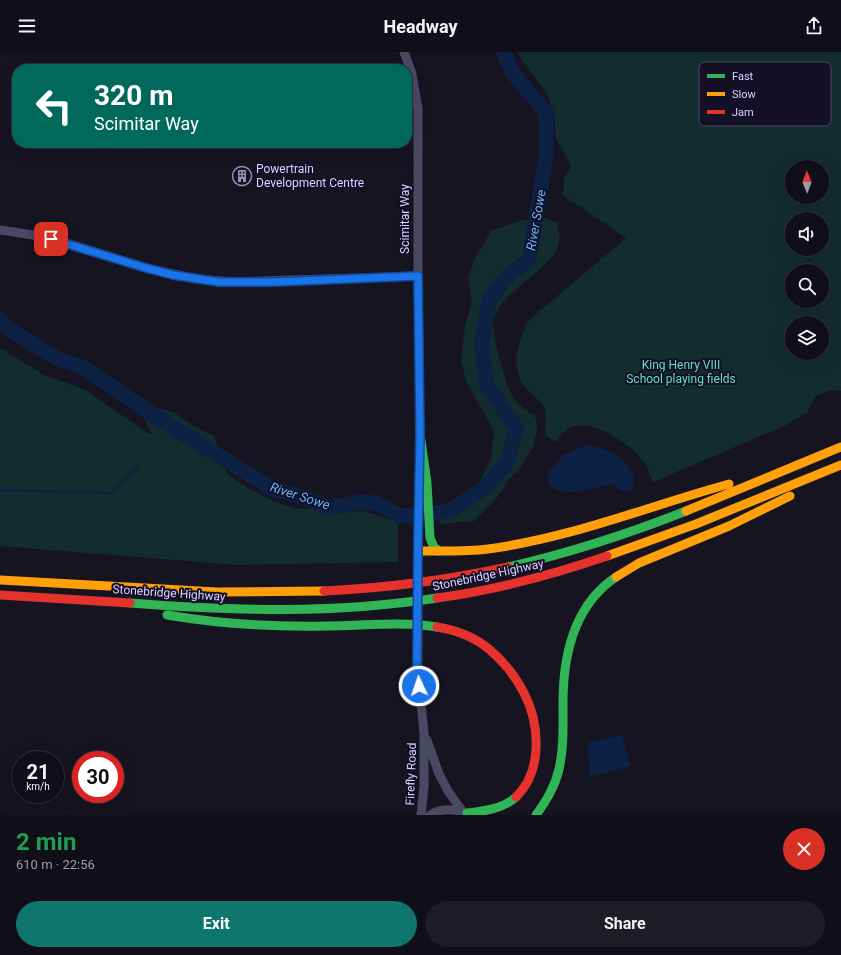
<!DOCTYPE html>
<html lang="en">
<head>
<meta charset="utf-8">
<style>
	:root { --surface:#100f19; --page:#1e1d26; --text:#f1f3f6; --muted:#9c9ca2; --line:#302f38; --accent:#0f766e }
	body { margin:0; font-family:Roboto,sans-serif; background:var(--page); color:var(--text); height:100vh; display:flex; flex-direction:column; font-size:15px; white-space:nowrap }
	* { box-sizing:border-box; margin:0 }
	p { font-size:13px; color:var(--muted) }
	.icon { flex:none; width:22px; height:22px; fill:none; stroke:currentColor; stroke-width:2; stroke-linecap:round; stroke-linejoin:round }
	.map { position:relative; height:763px; overflow:hidden }
	.panel { display:flex; flex-direction:column; background:var(--surface); flex:1 }
	.panel>* { flex:none }
	.top-card { position:absolute; left:12px; top:12px; width:400px; height:84px; border-radius:16px; box-shadow:0 4px 16px #0002,0 0 0 1px var(--line); background:#00695c; color:#fff; overflow:hidden }
	.needle { width:26px; rotate:359deg }
	.buttons { position:absolute; left:785px; top:108px; display:grid; gap:8px }
	.buttons a { display:grid; place-items:center; width:44px; height:44px; border-radius:50%; background:var(--surface); box-shadow:0 4px 16px #0002,0 0 0 1px var(--line); font-size:20px }
	.speed { position:absolute; left:12px; top:699px; display:flex; gap:8px; font-size:20px; font-weight:700; text-align:center }
	.speed>* { display:grid; place-content:center; width:52px; height:52px; border-radius:50%; background:var(--surface); box-shadow:0 4px 16px #0002,0 0 0 1px var(--line); line-height:1 }
	.speed small { font-size:10px; font-weight:400 }
	.speed .limit { border:6px solid #d22; background:#fff; color:#111 }
	.pin { position:absolute; display:grid; place-items:center; width:34px; height:34px; color:#fff; margin:-17px; border-radius:8px; box-shadow:0 2px 6px #0006 }
	.me { position:absolute; width:44px; margin:-22px; rotate:357deg; stroke-linejoin:round; filter:drop-shadow(0 0 3px #0008) }
	.turn { display:flex; align-items:center; gap:14px; height:84px; padding:0 16px; font-size:18px }
	.turn .icon { width:52px; height:52px; stroke-width:2.5 }
	.turn b { display:block; font-size:28px; line-height:34px }
	.round { display:grid; place-items:center; flex:none; width:42px; height:42px; border-radius:21px; background:var(--page) }
	.headline { display:flex; align-items:center; justify-content:space-between; height:68px; padding:0 16px }
	h1 { font-size:24px; font-weight:700; line-height:30px; color:#1e9e55 }
	.primary-button { display:flex; gap:8px; margin-top:auto; padding:8px 16px }
	.primary-button a { flex:1; height:46px; border-radius:24px; background:var(--accent); color:#fff; font-size:16px; font-weight:700; line-height:46px; text-align:center }
	.primary-button a+a { background:var(--page); color:var(--text) }
	header { display:flex; justify-content:space-between; align-items:center; height:52px; padding:0 16px; background:var(--surface); font-size:18px; font-weight:700 }
	.map>svg:first-child { display:block }
</style>
</head>
<body>
<header><svg class="icon" aria-label="menu" viewBox="0 0 24 24"><path d="M4 6h16M4 12h16M4 18h16"/></svg>Headway<svg class="icon" aria-label="share" viewBox="0 0 24 24"><path d="M12 15V3M7 8l5-5 5 5M5 13v7h14v-7"/></svg></header>
<div class="map">
<svg width="841" height="763" viewBox="0 0 841 763">
	<rect width="100%" height="100%" fill="#161421"/>
	<path fill="#132c2d" fill-rule="evenodd" d="M 517,0 L 841,0 L 841,339 L 831,338 L 818,343 L 813,348 L 807,361 L 784,374 L 653,430 L 645,411 L 630,395 L 609,381 L 588,373 L 574,374 L 567,377 L 555,390 L 545,383 C 545,375 547,363 544,355 C 540,348 532,343 527,337 C 509,317 518,290 528,269 L 626,186 L 563,143 L 564,127 L 571,114 L 556,86 L 554,61 L 547,42 L 524,11 ZM 792,115 L 822,115 L 822,145 L 792,145 ZM 792,167 L 822,167 L 822,197 L 792,197 ZM 792,219 L 822,219 L 822,249 L 792,249 ZM 792,271 L 822,271 L 822,301 L 792,301 Z
		M 546,166 L 557,171 C 558,176 560,183 559,189 C 557,216 503,236 494,266 C 491,273 498,300 500,308 C 504,323 507,338 517,350 C 522,356 530,361 536,366 L 537,379 L 532,397 L 518,419 L 507,429 L 503,438 L 494,449 L 474,469 L 440,472 L 439,465 L 456,453 L 478,432 L 491,408 L 494,379 L 467,331 L 461,309 L 465,274 L 472,249 L 468,226 L 476,204 L 492,178 L 523,168 Z
		M 0,296 L 44,323 L 84,337 L 149,382 L 152,381 L 146,369 L 152,354 L 175,361 L 190,372 L 214,384 L 218,394 L 222,412 L 228,422 L 246,435 L 273,449 L 297,457 L 314,457 L 331,461 L 364,459 L 398,470 L 398,510 L 237,513 L 0,494 Z"/>
	<path fill="#0d2144" d="M 587,393 C 610,396 641,412 632,440 L 621,438 L 613,432 C 596,435 578,443 560,439 C 556,438 552,435 549,433 L 548,421 L 563,403 Z
		M 622,683 L 631,714 L 589,725 L 588,691 Z"/>
	<g fill="none" stroke-linecap="round" stroke-linejoin="round">
		<path stroke="#0d2144" stroke-width="2.5" d="M 0,438 L 111,441 L 138,414"/>
		<path stroke="#0d2144" stroke-width="15" d="M 0,268 L 12,279 L 56,306 L 84,316 L 156,365 L 271,436 L 301,445 L 331,456 L 358,450 L 375,451 L 399,463 L 424,464 L 453,457 L 485,436 L 506,412 L 517,377 L 486,332 L 482,289 L 489,248 L 506,225 L 529,208 L 546,106 L 546,61 L 512,20 L 504,0"/>
		<path stroke="#4a4962" stroke-width="9" d="M 404,0 L 412,22 L 418,57 L 418,224 L 420,386
			M 0,178 L 39,184 L 63,190 L 146,216 L 196,227 L 234,230 L 418,224
			M 418,512 L 419,423
			M 418,623 L 424,681 L 424,735 L 421,763
			M 427,688 L 439,722 L 448,739 L 463,760
			M 430,763 C 441,756 452,757 464,760"/>
		<path stroke="#30b455" stroke-width="9" d="M 420,382 L 427,431 L 430,486 L 434,495 L 439,499
			M 508,515 C 569,501 628,482 686,459
			M 130,551 C 234,559 334,562 437,546
			M 167,563 C 220,572 271,575 325,574 C 362,574 400,569 437,575
			M 467,761 C 484,759 503,757 516,745
			M 536,763 C 546,749 555,735 559,717 C 564,696 563,673 563,651 C 563,603 574,553 616,525"/>
		<path stroke="#ff9f0a" stroke-width="9" d="M 686,459 L 841,395
			M 418,499 C 441,499 465,500 488,497 C 571,486 649,454 729,432
			M 607,504 L 696,472 L 841,413
			M 616,525 L 639,511 L 729,474 L 790,444
			M 0,528 L 217,540 L 324,539"/>
		<path stroke="#e5322d" stroke-width="9" d="M 324,539 C 386,536 448,528 508,515
			M 0,543 L 130,551
			M 437,546 C 495,538 552,523 607,504
			M 437,575 C 456,578 476,586 490,598 C 504,610 516,625 524,641 C 540,672 543,719 516,745"/>
		<path stroke="#4a4962" stroke-width="9" d="M 418,623 L 418,512"/>
	</g>
	<g fill="none" stroke-linecap="round" stroke-linejoin="round">
		<g stroke="#114b97" stroke-width="10">
			<path id="route" d="M 51,187 L 146,216 L 173,223 L 219,230 L 274,230 L 418,224 L 420,382 L 418,486 L 417,614 L 419,634"/>
		</g>
		<use href="#route" stroke="#1a73e8" stroke-width="7"/>
	</g>
	<defs>
		<g id="building-ring" transform="scale(1)"><circle r="9.5" fill="#130f26" stroke="#9591b1" stroke-width="1.5"/><path d="M-4-6H4V6H1V3H-1V6H-4ZM-2.5-4.3h1.7v1.8h-1.7ZM.8-4.3h1.7v1.8H.8ZM-2.5-1h1.7V.8h-1.7ZM.8-1h1.7V.8H.8Z" fill="#9591b1"/></g>
	</defs>
	<g fill-rule="evenodd">
		<use href="#building-ring" x="242" y="124"/>
	</g>
	<g text-anchor="middle" dominant-baseline="central" stroke-width="4" stroke-linejoin="round" paint-order="stroke">
		<g font-size="12" fill="#d9d4ff" stroke="#130f26" text-anchor="start">
			<text x="256" y="117">Powertrain<tspan x="256" dy="14">Development Centre</tspan></text>
		</g>
		<g font-size="12" fill="#d9d4ff" stroke="#130f26">
			<text transform="translate(405 167) rotate(-90)">Scimitar Way</text>
			<text transform="translate(488 523) rotate(-12)">Stonebridge Highway</text>
			<text transform="translate(169 541) rotate(4)">Stonebridge Highway</text>
			<text transform="translate(411 722) rotate(-88)">Firefly Road</text>
		</g>
		<g font-size="12" fill="#5fe0c0" stroke="#130f26">
			<text x="681" y="313">King Henry VIII<tspan x="681" dy="14">School playing fields</tspan></text>
		</g>
		<g font-size="13" font-style="italic" fill="#62b6ff" stroke="#130f26">
			<text transform="translate(536 168) rotate(-80)">River Sowe</text>
			<text transform="translate(300 444) rotate(18)">River Sowe</text>
		</g>
	</g>
	<rect x="699" y="10" width="132" height="64" rx="6" fill="#130f26" stroke="#4e4a67" stroke-width="1"/>
	<rect x="707" y="22" width="18" height="4" fill="#30b455"/>
	<rect x="707" y="40" width="18" height="4" fill="#ff9f0a"/>
	<rect x="707" y="58" width="18" height="4" fill="#e5322d"/>
	<g font-size="11" fill="#d9d4ff">
		<text x="732" y="28">Fast</text>
		<text x="732" y="46">Slow</text>
		<text x="732" y="64">Jam</text>
	</g>
</svg>
<div class="buttons">
<a><svg class="needle" viewBox="-14 -14 28 28"><path d="M0-13l5 13h-10z" fill="#e53935"/><path d="M0 13l5-13h-10z" fill="#9c9ca2"/></svg></a>
<a><svg class="icon" aria-label="sound" viewBox="0 0 24 24"><path d="M4 9h4l5-4v14l-5-4H4zM17 9q2 3 0 6"/></svg></a>
<a><svg class="icon" aria-label="search" viewBox="0 0 24 24"><circle cx="10" cy="10" r="6"/><path d="M15 15l6 6"/></svg></a>
<a><svg class="icon" aria-label="layers" viewBox="0 0 24 24"><path d="M12 4l9 5-9 5-9-5zM3 14l9 5 9-5"/></svg></a>
</div>
<div class="speed"><div>21<small>km/h</small></div><div class="limit">30</div></div>
<div class="pin" style="left:51px;top:187px;background:#d93025"><svg class="icon" aria-label="arrive" viewBox="0 0 24 24"><path d="M6 21V4h12l-3 4 3 4H6"/></svg></div>
<svg class="me" style="left:419px;top:634px" viewBox="-20 -20 40 40"><circle r="17" fill="#1a73e8" stroke="#fff" stroke-width="3"/><path d="M0-11L8 9 0 5-8 9z" fill="#fff"/></svg>
<div class="top-card">
<div class="turn"><svg class="icon" aria-label="left" viewBox="0 0 24 24"><path d="M17 20v-9H6M10 6l-5 5 5 5"/></svg><div><b>320 m</b>Scimitar Way</div></div>
</div>
</div>
<section class="panel">
<div class="headline"><div><h1>2 min</h1><p>610 m · 22:56</p></div><a class="round" style="background:#d93025;color:#fff"><svg class="icon" aria-label="close" viewBox="0 0 24 24"><path d="M6 6l12 12M18 6L6 18"/></svg></a></div>
<div class="primary-button"><a>Exit</a><a>Share</a></div>
</section>
</body>
</html>
